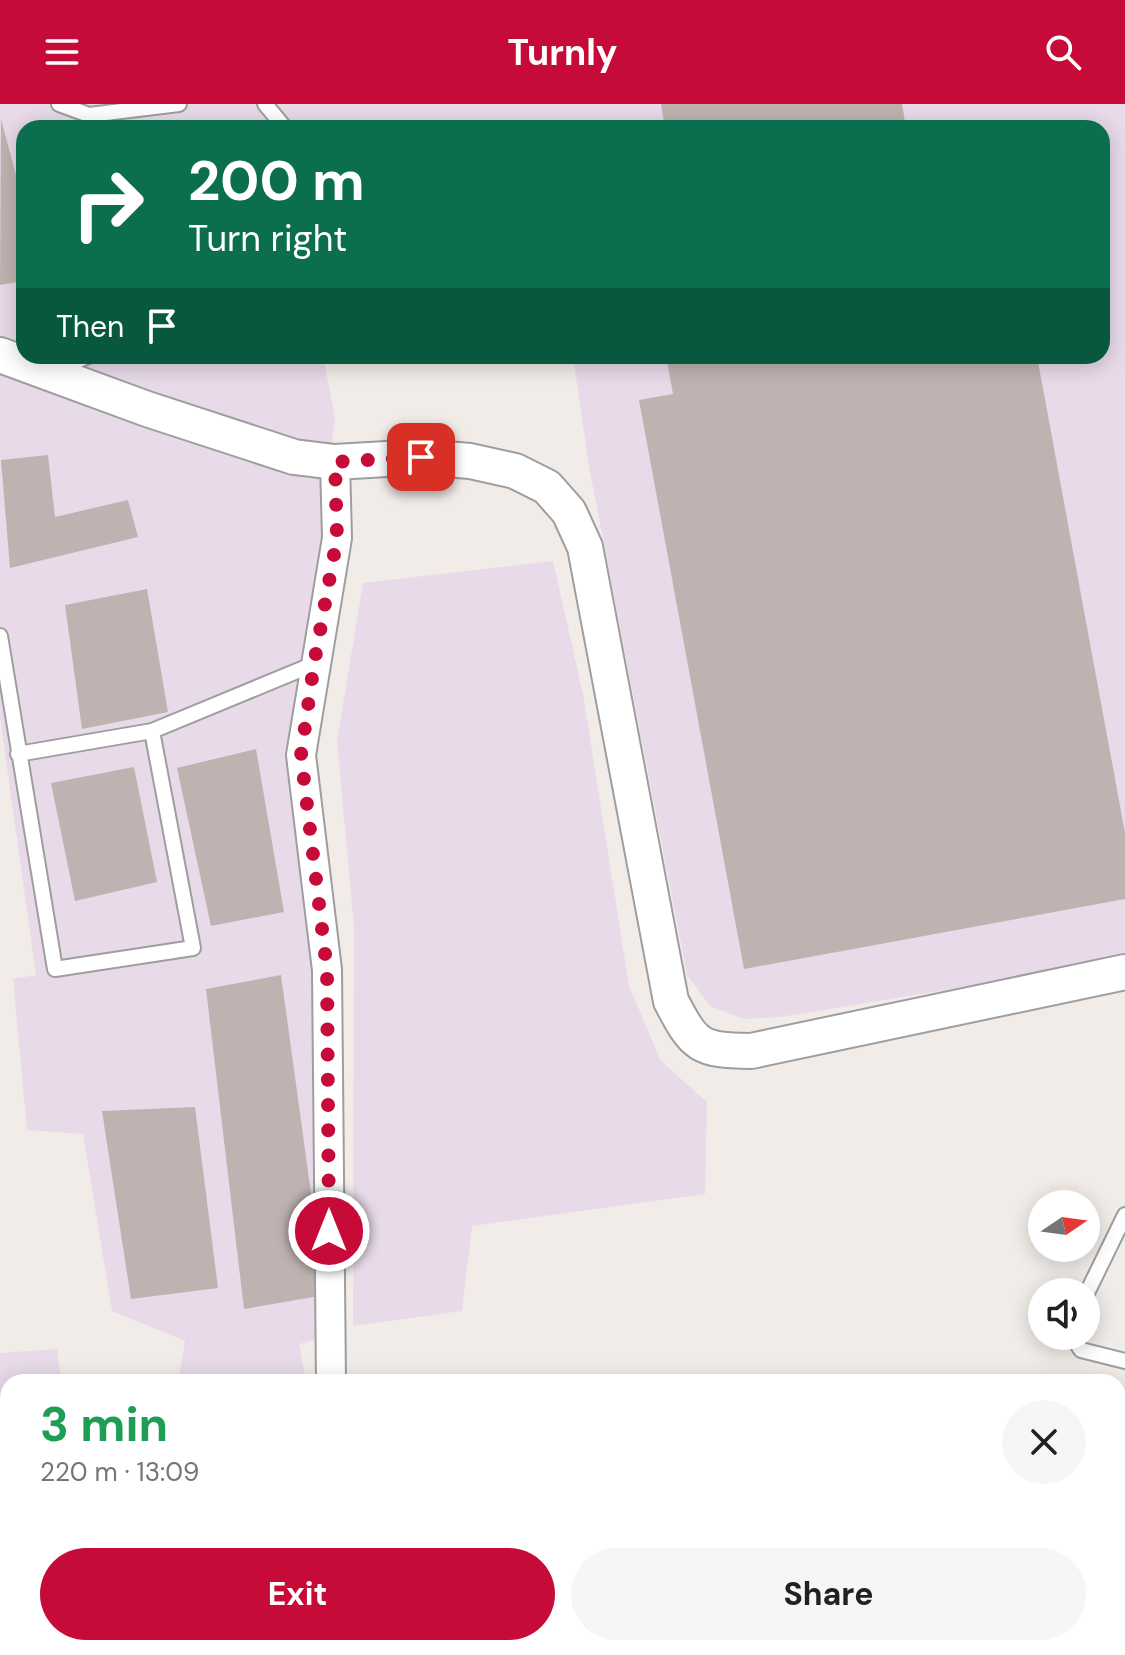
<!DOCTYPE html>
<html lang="en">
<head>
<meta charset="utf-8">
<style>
	:root { --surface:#fff; --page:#f6f6f6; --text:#202124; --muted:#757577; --accent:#c60b39 }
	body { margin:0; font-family:"DM Sans",sans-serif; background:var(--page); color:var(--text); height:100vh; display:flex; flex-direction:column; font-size:30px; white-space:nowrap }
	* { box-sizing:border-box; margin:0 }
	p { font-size:26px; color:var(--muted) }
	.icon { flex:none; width:44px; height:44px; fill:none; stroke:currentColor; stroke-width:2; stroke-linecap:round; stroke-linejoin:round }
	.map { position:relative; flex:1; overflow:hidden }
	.side { position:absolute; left:0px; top:1270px; width:1126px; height:282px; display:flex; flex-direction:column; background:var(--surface); border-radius:24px 24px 0 0; box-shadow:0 4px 20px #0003 }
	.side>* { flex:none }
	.banner { position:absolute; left:16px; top:16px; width:1094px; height:244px; border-radius:24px; box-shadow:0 4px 20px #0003; background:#0b6e4f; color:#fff; overflow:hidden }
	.needle { width:52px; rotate:77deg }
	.controls { position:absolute; left:1028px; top:1086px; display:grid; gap:16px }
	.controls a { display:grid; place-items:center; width:72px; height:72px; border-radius:50%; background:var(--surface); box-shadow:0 4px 20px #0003; font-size:40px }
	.pin { position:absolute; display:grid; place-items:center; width:68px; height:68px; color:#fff; margin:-34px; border-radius:16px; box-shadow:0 4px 12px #0006 }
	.me { position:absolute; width:88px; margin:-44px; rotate:0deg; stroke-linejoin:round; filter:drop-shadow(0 0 6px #0008) }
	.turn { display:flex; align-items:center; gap:28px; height:168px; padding:0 40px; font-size:36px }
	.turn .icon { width:104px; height:104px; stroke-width:2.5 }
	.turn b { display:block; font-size:56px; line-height:68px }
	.then { display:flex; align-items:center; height:76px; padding:0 40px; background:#0003; gap:16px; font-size:30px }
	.round { display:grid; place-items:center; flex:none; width:84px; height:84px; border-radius:42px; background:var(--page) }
	.overview { display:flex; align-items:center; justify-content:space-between; height:136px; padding:0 40px }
	h1 { font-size:48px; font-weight:700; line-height:60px; color:#1e9e55 }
	.button { display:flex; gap:16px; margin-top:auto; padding:16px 40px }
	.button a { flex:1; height:92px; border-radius:48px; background:var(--accent); color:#fff; font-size:32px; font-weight:700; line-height:92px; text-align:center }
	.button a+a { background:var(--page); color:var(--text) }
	header { display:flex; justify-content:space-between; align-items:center; height:104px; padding:0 40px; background:var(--accent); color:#fff; font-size:36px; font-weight:700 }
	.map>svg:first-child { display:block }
</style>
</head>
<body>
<header><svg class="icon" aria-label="menu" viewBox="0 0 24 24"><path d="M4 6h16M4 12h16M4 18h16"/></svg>Turnly<svg class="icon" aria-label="search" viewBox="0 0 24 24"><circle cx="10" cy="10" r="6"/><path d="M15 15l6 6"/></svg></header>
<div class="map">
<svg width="1125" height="1551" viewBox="0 0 1125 1551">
	<rect width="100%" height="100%" fill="#f1ece8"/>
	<path fill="#e8dae9" d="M 0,0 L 1125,0 L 1125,857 L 780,913 L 744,915 L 710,902 L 687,871 L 589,362 L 573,252 L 1102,252 L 1102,24 L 24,24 L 24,252 L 323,252 L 335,314 L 325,386 L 317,481 L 301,556 L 286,656 L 311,833 L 328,1233 L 299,1240 L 306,1278 L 178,1278 L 185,1237 L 112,1207 L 83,1030 L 27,1026 L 13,875 L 36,871 L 0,613 Z
		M 553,457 L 583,590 L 629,882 L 661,957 L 707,998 L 705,1090 L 472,1122 L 462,1207 L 353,1222 L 354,823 L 337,637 L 363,479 Z
		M 57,1245 L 61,1278 L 8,1278 L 8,1544 L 353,1544 L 354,1551 L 0,1551 L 0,1249 Z"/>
	<path fill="#beb3b1" d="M 661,0 L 902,0 L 906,24 L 665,24 Z
		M 1,15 L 24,101 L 24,177 L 0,181 Z
		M 666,252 L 1037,252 L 1125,729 L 1125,795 L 744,865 L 639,296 L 673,290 Z
		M 48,351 L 55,413 L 128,396 L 138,433 L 10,464 L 1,356 Z
		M 147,485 L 168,608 L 82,625 L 65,501 Z
		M 256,645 L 284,808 L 211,822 L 177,664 Z
		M 134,663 L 157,778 L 75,797 L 51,679 Z
		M 281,871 L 325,1191 L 244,1205 L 206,885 Z
		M 195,1003 L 218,1184 L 131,1195 L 102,1007 Z
		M 51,1544 L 261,1544 L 262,1551 L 52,1551 Z"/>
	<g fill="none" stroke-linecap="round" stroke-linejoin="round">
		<g stroke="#9e9e9e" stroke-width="18">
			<path id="service" d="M 59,0 L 89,11 L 179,0
				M 265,0 L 285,24
				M 55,267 L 88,252
				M 0,532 L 55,865 L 193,844 L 152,627 L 18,650
				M 152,627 L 314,560
				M 1086,1191 L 1125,1111
				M 1072,1232 L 1081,1246 L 1125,1257
				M 0,1429 L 8,1432"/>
		</g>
		<g stroke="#9e9e9e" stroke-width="32">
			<path id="minor" d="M 331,1278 L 327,866 L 301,651 L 337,434 L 335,358
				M 1118,1389 L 1125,1390
				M 360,1544 L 362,1551
				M 738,1551 L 738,1544"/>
		</g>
		<g stroke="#9e9e9e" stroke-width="38">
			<path id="tertiary" d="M 0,251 L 147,305 L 294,353 L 335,358 L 421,353 L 470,357 L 515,367 L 547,383 L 569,408 L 585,443 L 671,897 C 695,943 699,946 751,947 L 1125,868"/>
		</g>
		<use href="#service" stroke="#fff" stroke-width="14"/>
		<use href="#minor" stroke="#fff" stroke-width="28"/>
		<use href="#tertiary" stroke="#fff" stroke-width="34"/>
	</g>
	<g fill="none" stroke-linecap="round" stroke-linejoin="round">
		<path stroke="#c60b39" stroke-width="14" stroke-dasharray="0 25.2" d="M 329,1127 L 327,866 L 301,651 L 314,560 L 337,434 L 335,358 L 421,353"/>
	</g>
</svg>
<div class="controls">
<a><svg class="needle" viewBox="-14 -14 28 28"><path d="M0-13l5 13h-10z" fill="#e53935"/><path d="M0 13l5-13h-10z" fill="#757577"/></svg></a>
<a><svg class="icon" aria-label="sound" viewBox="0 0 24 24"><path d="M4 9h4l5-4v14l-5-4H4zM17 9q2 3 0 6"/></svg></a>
</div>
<div class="pin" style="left:421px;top:353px;background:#d93025"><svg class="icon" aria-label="arrive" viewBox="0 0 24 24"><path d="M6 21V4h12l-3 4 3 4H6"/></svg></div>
<svg class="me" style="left:329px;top:1127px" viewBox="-20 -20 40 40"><circle r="17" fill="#c60b39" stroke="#fff" stroke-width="3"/><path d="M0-11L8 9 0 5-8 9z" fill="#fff"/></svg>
<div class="banner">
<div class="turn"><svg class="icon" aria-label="right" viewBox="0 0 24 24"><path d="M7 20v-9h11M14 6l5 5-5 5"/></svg><div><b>200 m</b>Turn right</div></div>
<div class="then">Then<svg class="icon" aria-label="arrive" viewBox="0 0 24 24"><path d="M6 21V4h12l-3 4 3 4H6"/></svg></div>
</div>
<section class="side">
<div class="overview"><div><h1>3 min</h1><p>220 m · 13:09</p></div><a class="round"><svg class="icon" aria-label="close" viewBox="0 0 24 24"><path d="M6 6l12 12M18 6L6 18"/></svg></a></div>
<div class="button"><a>Exit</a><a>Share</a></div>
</section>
</div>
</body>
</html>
